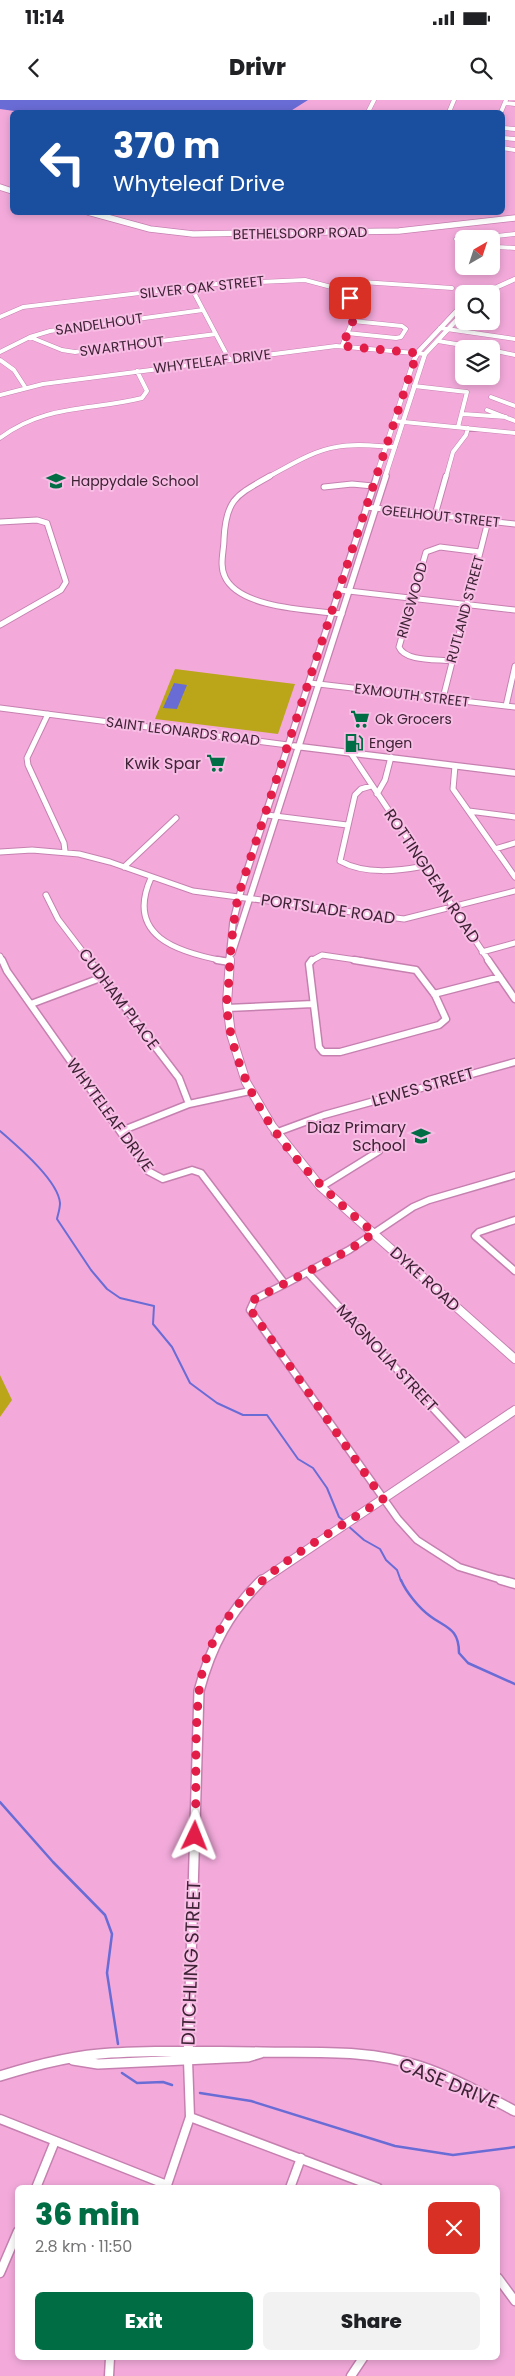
<!DOCTYPE html>
<html lang="en">
<head>
<meta charset="utf-8">
<style>
	:root { --surface:#fff; --page:#f2f2f2; --text:#202124; --muted:#757577; --accent:#006d45 }
	body { margin:0; font-family:Poppins,sans-serif; background:var(--page); color:var(--text); height:100vh; display:flex; flex-direction:column; font-size:19px; white-space:nowrap }
	* { box-sizing:border-box; margin:0 }
	p { font-size:16px; color:var(--muted) }
	.icon { flex:none; width:28px; height:28px; fill:none; stroke:currentColor; stroke-width:2; stroke-linecap:round; stroke-linejoin:round }
	.map { position:relative; flex:1; overflow:hidden }
	.sheet { position:absolute; left:15px; top:2085px; width:485px; height:175px; display:flex; flex-direction:column; background:var(--surface); border-radius:8px; box-shadow:0 2px 8px #0003 }
	.sheet>* { flex:none }
	.banner { position:absolute; left:10px; top:10px; width:495px; height:105px; border-radius:8px; box-shadow:0 2px 8px #0003; background:#1a4fa0; color:#fff; overflow:hidden }
	.needle { width:32px; rotate:39deg }
	.controls { position:absolute; left:455px; top:130px; display:grid; gap:10px }
	.controls a { display:grid; place-items:center; width:45px; height:45px; border-radius:8px; background:var(--surface); box-shadow:0 2px 8px #0003; font-size:25px }
	.pin { position:absolute; display:grid; place-items:center; width:42px; height:42px; color:#fff; margin:-21px; border-radius:10px; box-shadow:0 2px 8px #0006 }
	.me { position:absolute; width:55px; margin:-28px; rotate:2deg; stroke-linejoin:round; filter:drop-shadow(0 0 4px #0008) }
	.turn { display:flex; align-items:center; gap:18px; height:105px; padding:0 20px; font-size:22px }
	.turn .icon { width:65px; height:65px; stroke-width:2.5 }
	.turn b { display:block; font-size:35px; line-height:42px }
	.round { display:grid; place-items:center; flex:none; width:52px; height:52px; border-radius:8px; background:var(--page) }
	.head { display:flex; align-items:center; justify-content:space-between; height:85px; padding:0 20px }
	h1 { font-size:30px; font-weight:800; line-height:38px; color:var(--accent) }
	.primary-button { display:flex; gap:10px; margin-top:auto; padding:10px 20px }
	.primary-button a { flex:1; height:58px; border-radius:8px; background:var(--accent); color:#fff; font-size:20px; font-weight:800; line-height:58px; text-align:center }
	.primary-button a+a { background:var(--page); color:var(--text) }
	.status { display:flex; justify-content:space-between; align-items:center; height:35px; padding:0 25px; background:var(--surface); direction:ltr }
	.status svg { height:14px; fill:currentColor }
	header { display:flex; justify-content:space-between; align-items:center; height:65px; padding:0 20px; background:var(--surface); font-size:22px; font-weight:800 }
	.map>svg:first-child { display:block }
</style>
</head>
<body>
<div class="status"><b>11:14</b><svg viewBox="0 0 49 12"><path d="M0 12V9h3v3zM5 12V6h3v6zM10 12V3h3v9zM15 12V0h3v12zM26 1h20v11H26zM47 4h2v5h-2z"/></svg></div>
<header><svg class="icon" aria-label="back" viewBox="0 0 24 24"><path d="M15 5l-7 7 7 7"/></svg>Drivr<svg class="icon" aria-label="search" viewBox="0 0 24 24"><circle cx="10" cy="10" r="6"/><path d="M15 15l6 6"/></svg></header>
<div class="map">
<svg width="515" height="2276" viewBox="0 0 515 2276">
	<rect width="100%" height="100%" fill="#f3aadb"/>
	<path fill="#bba619" d="M 175,569 L 295,584 L 278,634 L 155,619 Z
		M 0,1275 L 12,1300 L 0,1317 Z"/>
	<path fill="#6a6cd6" d="M 0,0 L 308,0 L 289,12 L 21,12 L 0,9 Z
		M 174,583 L 187,585 L 177,609 L 163,608 Z"/>
	<g fill="none" stroke-linecap="round" stroke-linejoin="round">
		<path stroke="#6a6cd6" stroke-width="2" d="M 0,1031 C 17,1046 58,1080 60,1103 C 60,1109 58,1114 57,1119 L 91,1170 L 107,1189 L 120,1198 L 154,1206 L 153,1224 L 172,1247 L 190,1283 L 217,1303 L 243,1315 L 267,1315 L 298,1359 L 313,1368 L 327,1388 L 339,1417 L 344,1421
			M 347,1425 L 364,1440 L 380,1449 L 386,1460 L 397,1470 L 401,1481"/>
		<path stroke="#6a6cd6" stroke-width="2.5" d="M 401,1480 C 406,1492 419,1508 430,1516 C 446,1528 459,1528 459,1553 L 468,1563 L 515,1584
			M 0,1702 L 53,1762 L 105,1815 L 112,1834 L 107,1873 L 118,1944
			M 122,1973 L 137,1983 L 163,1982 L 172,1985
			M 200,1993 L 251,2001 L 395,2046 L 453,2055 L 515,2047"/>
		<g stroke="#c680b0" stroke-width="5">
			<path id="minor-far3" d="M 505,3 L 515,4
				M 368,12 L 374,0
				M 449,12 L 454,0
				M 501,12 L 506,0
				M 502,28 L 515,29
				M 502,38 L 515,39
				M 502,48 L 515,50
				M 456,139 L 464,140
				M 471,139 L 515,134
				M 491,142 L 497,147 L 515,148
				M 191,187 L 229,259
				M 340,191 L 362,182 L 452,188
				M 0,217 L 23,207 L 215,184 L 305,180 L 335,188 L 348,196 L 352,202 L 355,215 L 342,246
				M 440,228 L 515,239
				M 347,233 L 396,238 L 401,237 L 406,229 L 402,226 L 353,221
				M 30,237 L 62,250 L 75,252 L 216,234
				M 438,241 L 486,249
				M 491,250 L 515,255
				M 0,252 L 30,237 L 50,231 L 203,210
				M 0,260 L 14,270 L 25,287
				M 414,286 L 467,292 L 458,327
				M 0,295 L 43,284 L 336,246 L 425,254
				M 491,297 L 515,306
				M 487,310 L 515,321
				M 463,314 L 506,317
				M 394,321 L 515,333
				M 0,338 C 45,304 90,311 142,298 L 147,291 L 137,271
				M 268,377 C 289,366 312,351 336,347 C 355,343 376,346 395,347
				M 446,377 L 453,352 L 466,335 L 468,328"/>
		</g>
		<g stroke="#c680b0" stroke-width="7">
			<path id="minor-far2" d="M 270,376 C 237,395 226,398 224,439 C 224,451 219,465 225,477 C 240,509 312,510 342,514
				M 324,387 L 352,384 L 373,386
				M 366,407 L 515,424
				M 435,415 L 446,376
				M 0,422 L 37,420 L 47,423 L 66,482 L 61,490 L 0,525
				M 340,490 L 515,510
				M 452,561 C 438,559 405,562 399,547 L 426,452 L 440,447 L 480,452
				M 310,583 L 515,607
				M 443,598 L 488,421
				M 506,606 L 515,566
				M 0,608 L 288,645
				M 48,614 L 27,658 L 28,665 L 64,743 L 65,751
				M 350,652 L 489,861
				M 455,666 L 453,689 L 515,777
				M 371,686 L 361,689 L 355,695 L 340,761 C 365,775 398,771 425,766
				M 377,694 L 385,680 L 391,657
				M 469,711 L 515,717
				M 267,715 L 347,725
				M 495,749 L 515,743
				M 0,752 L 32,750 L 79,754 L 110,762 L 193,791 L 404,819 L 515,791
				M 124,767 L 176,718
				M 151,778 C 125,836 177,852 224,861
				M 46,795 L 58,819 L 90,861
				M 482,852 L 515,843
				M 0,856 L 2,861
				M 311,861 L 322,855 L 363,861"/>
		</g>
		<g stroke="#c680b0" stroke-width="9">
			<path id="minor-far1" d="M 2,860 L 7,871 L 148,1071 L 163,1079 L 192,1070 L 201,1073 L 285,1184 L 255,1199 L 250,1210 L 398,1419 L 417,1440 L 459,1467 L 505,1481
				M 89,860 L 179,978 L 189,1004
				M 217,860 L 230,862
				M 312,860 L 309,864 L 319,947 L 323,952 L 340,952 L 439,925 L 446,919 L 435,895 L 416,870 L 354,860
				M 488,860 L 515,899
				M 434,894 L 500,877
				M 31,904 L 103,877
				M 227,908 L 313,904
				M 121,1031 L 189,1004 L 250,991
				M 275,1033 L 324,1015 L 515,962
				M 321,1087 L 379,1051
				M 515,1120 L 479,1132 L 475,1136 L 515,1171
				M 308,1173 L 465,1343
				M 285,1184 L 349,1150 L 413,1107 L 429,1100 L 515,1075"/>
		</g>
		<g stroke="#c680b0" stroke-width="11">
			<path id="minor" d="M 501,1480 L 515,1484
				M 190,2017 L 378,2088
				M 0,2019 L 167,2085
				M 36,2088 L 55,2041
				M 166,2088 L 190,2017 L 188,1960
				M 290,2088 L 301,2058
				M 0,2173 L 18,2131
				M 498,2178 L 515,2201
				M 109,2276 L 110,2258
				M 351,2276 L 363,2258"/>
		</g>
		<g stroke="#c680b0" stroke-width="5.5">
			<path id="tertiary-far3" d="M 482,194 L 515,179
				M 376,377 L 414,260 L 419,251 L 464,203
				M 385,377 L 425,254 L 464,212"/>
		</g>
		<g stroke="#c680b0" stroke-width="8">
			<path id="tertiary-far2" d="M 294,646 L 515,673
				M 232,853 L 386,376
				M 229,861 L 233,822 L 242,786 L 377,376"/>
		</g>
		<g stroke="#c680b0" stroke-width="10">
			<path id="tertiary-far1" d="M 230,860 L 227,903 L 231,934 L 246,982 L 272,1026 L 320,1086 L 515,1259
				M 261,1481 L 515,1310"/>
		</g>
		<g stroke="#c680b0" stroke-width="12">
			<path id="tertiary" d="M 73,1960 L 98,1964 L 248,1957 L 261,1953
				M 188,1960 L 199,1591 C 211,1546 229,1512 262,1480
				M 0,1976 C 35,1965 74,1955 111,1953 C 161,1950 212,1951 262,1952 C 315,1953 368,1949 419,1966 C 453,1977 484,1995 515,2011"/>
		</g>
		<g stroke="#c680b0" stroke-width="7">
			<path id="secondary" d="M 0,87 L 12,91
				M 88,112 L 150,129 L 193,134 L 399,131 L 515,118"/>
		</g>
		<use href="#minor-far3" stroke="#fff" stroke-width="4"/>
		<use href="#minor-far2" stroke="#fff" stroke-width="5"/>
		<use href="#minor-far1" stroke="#fff" stroke-width="6"/>
		<use href="#minor" stroke="#fff" stroke-width="8"/>
		<use href="#tertiary-far3" stroke="#fff" stroke-width="4.5"/>
		<use href="#tertiary-far2" stroke="#fff" stroke-width="5.5"/>
		<use href="#tertiary-far1" stroke="#fff" stroke-width="8"/>
		<use href="#tertiary" stroke="#fff" stroke-width="9"/>
		<use href="#secondary" stroke="#fff" stroke-width="5.5"/>
	</g>
	<g fill="none" stroke-linecap="round" stroke-linejoin="round">
		<path stroke="#e11d48" stroke-width="9" stroke-dasharray="0 16.2" d="M 195,1736 C 197,1689 194,1638 199,1592 C 209,1492 310,1448 383,1399 L 252,1212 L 250,1206 L 255,1199 L 349,1150 L 374,1133 C 303,1074 238,1006 227,910 C 226,900 228,889 229,880 C 230,851 233,825 238,796 L 417,253 L 342,246 C 348,230 361,215 350,198"/>
	</g>
	<defs>
		<g id="school-bare" transform="scale(1.5)"><path d="M0-5L7-2L0 1L-7-2ZM-4 1L0 2.5L4 1V4Q0 6-4 4Z" fill="#006d45" stroke="#f8bde4" stroke-width="2.5" paint-order="stroke"/></g>
		<g id="supermarket-bare" transform="scale(1.5)"><path d="M-6-5.5h2.5l.6 2H6L4.5 2H-2.5L-4.4-4H-6ZM-1.5 3.2a1.3 1.3 0 1 0 .1 0ZM3 3.2a1.3 1.3 0 1 0 .1 0Z" fill="#006d45" stroke="#f8bde4" stroke-width="2.5" paint-order="stroke"/></g>
		<g id="fuel-bare" transform="scale(1.5)"><path d="M-5.5-6h7V0h2V4h1.3V-2.5L3-4.5l.8-.8L6-3V5H2.5V1h-1V6h-7ZM-4.2-4.7v3.2H.2V-4.7Z" fill="#006d45" stroke="#f8bde4" stroke-width="2.5" paint-order="stroke"/></g>
	</defs>
	<g fill-rule="evenodd">
		<use href="#school-bare" x="56" y="381"/>
		<use href="#supermarket-bare" x="360" y="619"/>
		<use href="#fuel-bare" x="354" y="643"/>
		<use href="#supermarket-bare" x="216" y="663"/>
		<use href="#school-bare" x="421" y="1036"/>
	</g>
	<g text-anchor="middle" dominant-baseline="central" stroke-width="4" stroke-linejoin="round" paint-order="stroke">
		<g font-size="14" fill="#3e2235" stroke="#f8bde4">
			<text transform="translate(300 133) rotate(-1)">BETHELSDORP ROAD</text>
			<text transform="translate(202 187) rotate(-6)">SILVER OAK STREET</text>
			<text transform="translate(99 224) rotate(-8)">SANDELHOUT</text>
			<text transform="translate(122 246) rotate(-7)">SWARTHOUT</text>
			<text transform="translate(212 261) rotate(-7)">WHYTELEAF DRIVE</text>
			<text transform="translate(441 416) rotate(6)">GEELHOUT STREET</text>
			<text transform="translate(412 500) rotate(-74)">RINGWOOD</text>
			<text transform="translate(465 509) rotate(-75)">RUTLAND STREET</text>
			<text transform="translate(412 595) rotate(7)">EXMOUTH STREET</text>
			<text transform="translate(183 631) rotate(7)">SAINT LEONARDS ROAD</text>
		</g>
		<g font-size="14" fill="#3e2235" stroke="#f8bde4" text-anchor="start">
			<text x="71" y="381">Happydale School</text>
			<text x="375" y="619">Ok Grocers</text>
			<text x="369" y="643">Engen</text>
		</g>
		<g font-size="16" fill="#3e2235" stroke="#f8bde4" text-anchor="end">
			<text x="201" y="663">Kwik Spar</text>
			<text x="406" y="1027">Diaz Primary<tspan x="406" dy="18">School</tspan></text>
		</g>
		<g font-size="16" fill="#3e2235" stroke="#f8bde4">
			<text transform="translate(432 776) rotate(56)">ROTTINGDEAN ROAD</text>
			<text transform="translate(328 809) rotate(8)">PORTSLADE ROAD</text>
			<text transform="translate(119 899) rotate(53)">CUDHAM PLACE</text>
			<text transform="translate(423 987) rotate(-16)">LEWES STREET</text>
			<text transform="translate(110 1015) rotate(54)">WHYTELEAF DRIVE</text>
			<text transform="translate(425 1179) rotate(42)">DYKE ROAD</text>
			<text transform="translate(387 1258) rotate(47)">MAGNOLIA STREET</text>
		</g>
		<g font-size="19" fill="#3e2235" stroke="#f8bde4">
			<text transform="translate(191 1863) rotate(-88)">DITCHLING STREET</text>
			<text transform="translate(449 1983) rotate(22)">CASE DRIVE</text>
		</g>
	</g>
</svg>
<div class="controls">
<a><svg class="needle" viewBox="-14 -14 28 28"><path d="M0-13l5 13h-10z" fill="#e53935"/><path d="M0 13l5-13h-10z" fill="#757577"/></svg></a>
<a><svg class="icon" aria-label="search" viewBox="0 0 24 24"><circle cx="10" cy="10" r="6"/><path d="M15 15l6 6"/></svg></a>
<a><svg class="icon" aria-label="layers" viewBox="0 0 24 24"><path d="M12 4l9 5-9 5-9-5zM3 14l9 5 9-5"/></svg></a>
</div>
<div class="pin" style="left:350px;top:198px;background:#d93025"><svg class="icon" aria-label="arrive" viewBox="0 0 24 24"><path d="M6 21V4h12l-3 4 3 4H6"/></svg></div>
<svg class="me" style="left:195px;top:1736px" viewBox="-20 -20 40 40"><path d="M0-17L14 15 0 8-14 15z" fill="#e11d48" stroke="#fff" stroke-width="4"/></svg>
<div class="banner">
<div class="turn"><svg class="icon" aria-label="left" viewBox="0 0 24 24"><path d="M17 20v-9H6M10 6l-5 5 5 5"/></svg><div><b>370 m</b>Whyteleaf Drive</div></div>
</div>
<section class="sheet">
<div class="head"><div><h1>36 min</h1><p>2.8 km · 11:50</p></div><a class="round" style="background:#d93025;color:#fff"><svg class="icon" aria-label="close" viewBox="0 0 24 24"><path d="M6 6l12 12M18 6L6 18"/></svg></a></div>
<div class="primary-button"><a>Exit</a><a>Share</a></div>
</section>
</div>
</body>
</html>
